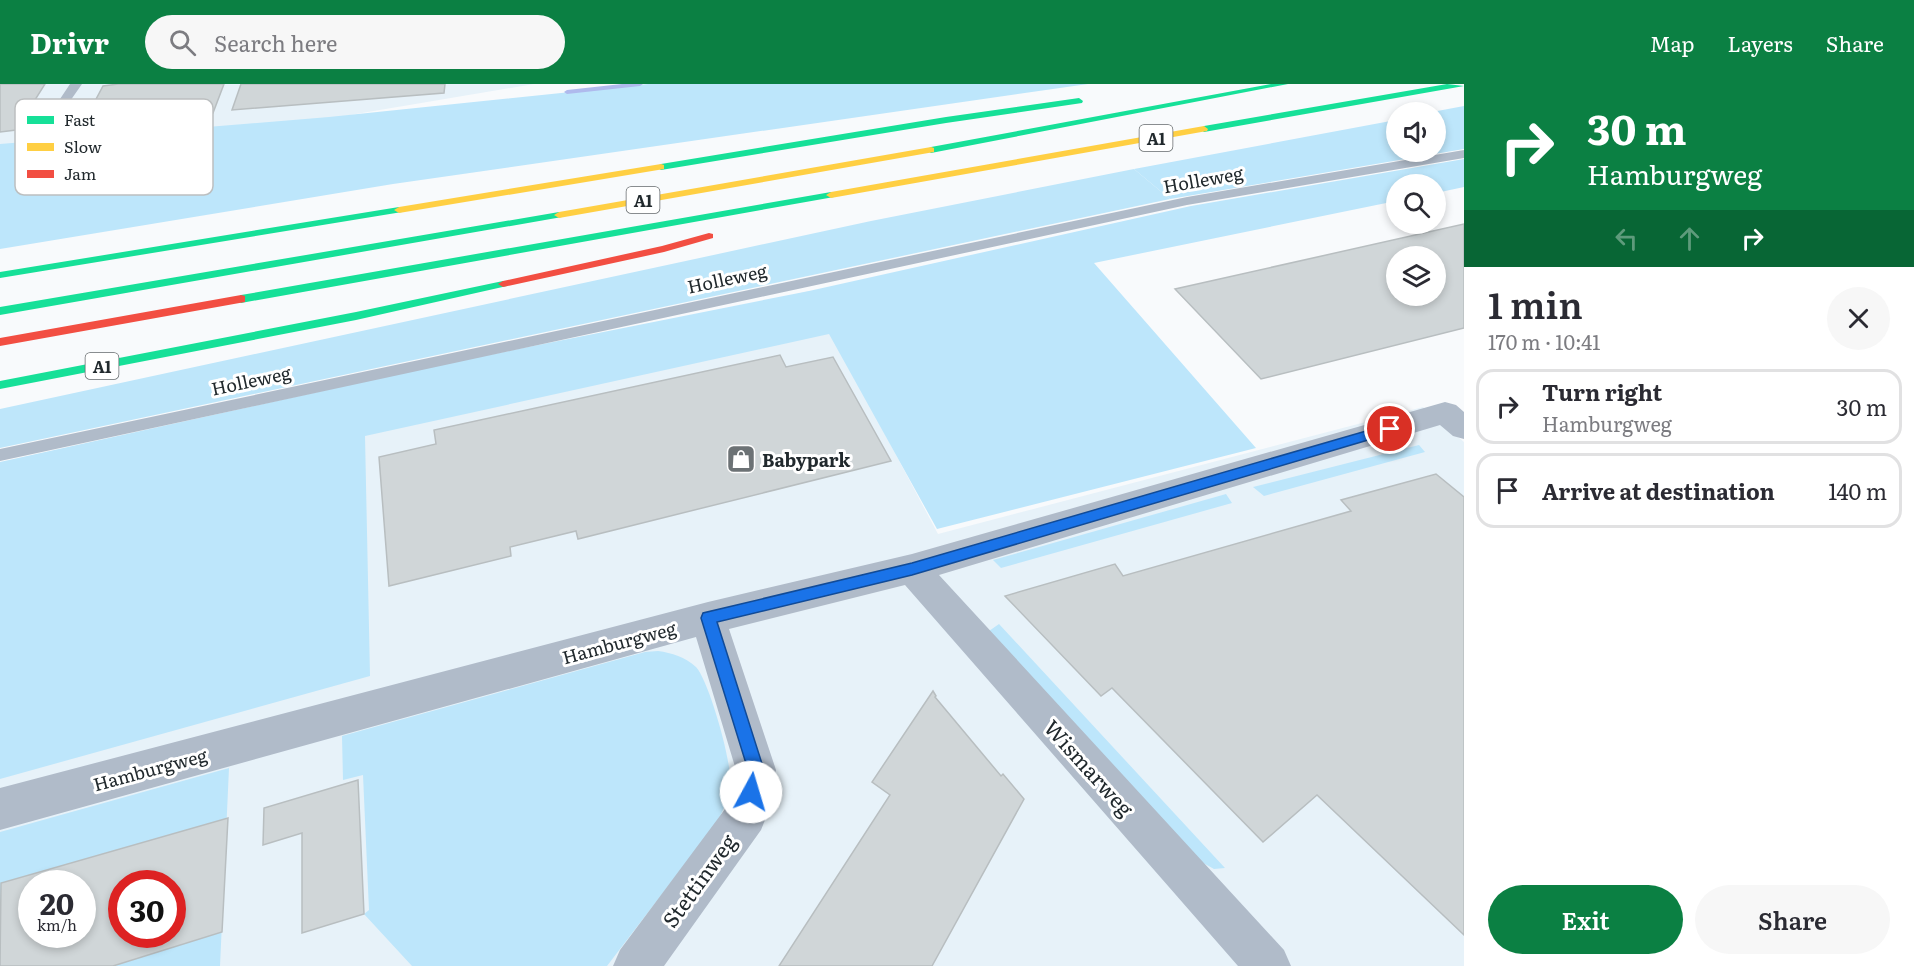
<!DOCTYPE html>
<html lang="en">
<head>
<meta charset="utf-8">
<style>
	:root { --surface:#fff; --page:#f7f7f7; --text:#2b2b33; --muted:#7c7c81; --line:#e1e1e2; --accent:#0b8043 }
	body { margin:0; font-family:Literata,serif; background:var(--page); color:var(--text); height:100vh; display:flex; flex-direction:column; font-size:22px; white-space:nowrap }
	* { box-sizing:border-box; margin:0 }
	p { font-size:20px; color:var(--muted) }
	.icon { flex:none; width:33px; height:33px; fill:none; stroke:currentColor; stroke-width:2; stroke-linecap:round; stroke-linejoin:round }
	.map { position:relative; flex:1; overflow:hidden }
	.drawer { display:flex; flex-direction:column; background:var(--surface); width:450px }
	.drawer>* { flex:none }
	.top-card { background:#0b8043; color:#fff; overflow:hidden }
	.controls { position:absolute; left:1386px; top:18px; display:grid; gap:12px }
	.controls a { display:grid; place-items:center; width:60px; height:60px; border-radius:50%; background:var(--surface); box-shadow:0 3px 9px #0003; font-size:30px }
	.speed { position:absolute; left:18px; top:786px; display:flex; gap:12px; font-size:30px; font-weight:700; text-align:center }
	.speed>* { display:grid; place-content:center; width:78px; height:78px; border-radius:50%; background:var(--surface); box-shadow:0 3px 9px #0003; line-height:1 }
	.speed small { font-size:15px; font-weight:400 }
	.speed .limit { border:9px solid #d22; background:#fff; color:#111 }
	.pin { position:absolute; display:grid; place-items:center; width:51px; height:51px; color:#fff; margin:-26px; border:3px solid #fff; border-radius:50%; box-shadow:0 2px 6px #0007 }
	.me { position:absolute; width:66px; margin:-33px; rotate:6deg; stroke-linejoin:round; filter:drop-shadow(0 0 4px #0008) }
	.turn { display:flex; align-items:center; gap:21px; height:126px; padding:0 24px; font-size:27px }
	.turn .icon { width:78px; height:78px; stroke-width:2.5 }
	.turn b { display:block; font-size:42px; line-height:51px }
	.lanes { display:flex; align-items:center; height:57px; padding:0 24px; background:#0003; justify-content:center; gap:30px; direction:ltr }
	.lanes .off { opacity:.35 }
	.round { display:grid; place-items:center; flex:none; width:63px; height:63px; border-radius:32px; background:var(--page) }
	.headline { display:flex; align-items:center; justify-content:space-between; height:102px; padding:0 24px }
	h1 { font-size:36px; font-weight:600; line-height:45px }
	.action { display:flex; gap:12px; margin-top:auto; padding:12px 24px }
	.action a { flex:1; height:69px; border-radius:36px; background:var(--accent); color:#fff; font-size:24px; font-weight:600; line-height:69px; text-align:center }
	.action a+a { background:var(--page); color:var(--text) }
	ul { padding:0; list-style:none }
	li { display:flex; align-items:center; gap:18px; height:75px; margin:0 12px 9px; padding:0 12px; border:3px solid var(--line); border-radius:18px }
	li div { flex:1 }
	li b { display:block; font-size:22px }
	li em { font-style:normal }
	header { display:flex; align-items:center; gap:36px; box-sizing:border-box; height:84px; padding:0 30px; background:var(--accent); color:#fff }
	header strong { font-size:28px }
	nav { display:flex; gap:33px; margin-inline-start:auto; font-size:21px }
	.search { width:420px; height:54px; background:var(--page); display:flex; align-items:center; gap:15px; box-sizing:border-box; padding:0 21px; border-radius:33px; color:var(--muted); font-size:22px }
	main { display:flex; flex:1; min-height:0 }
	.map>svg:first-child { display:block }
</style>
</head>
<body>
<header>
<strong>Drivr</strong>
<div class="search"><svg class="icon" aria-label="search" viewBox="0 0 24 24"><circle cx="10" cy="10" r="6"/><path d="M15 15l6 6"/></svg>Search here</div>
<nav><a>Map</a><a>Layers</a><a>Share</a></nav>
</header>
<main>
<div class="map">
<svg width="1464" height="882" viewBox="0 0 1464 882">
	<rect width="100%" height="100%" fill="#f8fafc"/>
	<path fill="#e7f2f9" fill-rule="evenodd" d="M 0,0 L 534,0 L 0,90 Z
		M 809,207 L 938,450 L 1423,323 L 1464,358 L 1464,882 L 0,882 L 0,641 L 219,350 ZM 32,800 L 82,800 L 82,850 L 32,850 ZM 122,800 L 172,800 L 172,850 L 122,850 Z"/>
	<path fill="#bde6fb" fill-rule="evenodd" d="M 648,0 L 1088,0 L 393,100 L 0,165 L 0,60 L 329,33 Z
		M 1464,22 L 1464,65 L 1170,115 L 1134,85 L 1396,36 L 1396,68 L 1436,68 L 1436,28 L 1432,28 Z
		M 1464,75 L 1464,103 L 1436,109 L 1436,100 L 1396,100 L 1396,117 L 1094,179 L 1256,364 L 937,445 L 829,250 L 365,352 L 370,592 L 0,695 L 0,378 L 458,277 L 809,207 L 1191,122 Z
		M 1419,361 L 1425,368 L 1264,412 L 1253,403 Z
		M 1226,410 L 1232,419 L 1001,484 L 993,476 Z
		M 999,540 L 1225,784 L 1214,785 L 1196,775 L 989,547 Z
		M 658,567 C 672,569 685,573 696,583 C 709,597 732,678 730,698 C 729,713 724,725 717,738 L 607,882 L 412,882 L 364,830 L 369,826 L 363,691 L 343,696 L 342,652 L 645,568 Z
		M 229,684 L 220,882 L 0,882 L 0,748 ZM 32,800 L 82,800 L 82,850 L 32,850 ZM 122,800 L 172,800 L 172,850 L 122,850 Z"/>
	<path fill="#bee6fa" d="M 1134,85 L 1170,115 L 0,364 L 0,325 L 871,137 Z"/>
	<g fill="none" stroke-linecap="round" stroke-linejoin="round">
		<path fill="#afbaed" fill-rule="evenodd" d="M 622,0 L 643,0 L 640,2 L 567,10 L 564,8 L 567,6 Z"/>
	</g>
	<path fill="#d0d6d8" stroke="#b8bec0" stroke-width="1.5" fill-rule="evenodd" d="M 0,0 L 45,0 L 16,46 L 0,48 Z
		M 118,0 L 224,0 L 213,29 L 66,40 L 80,18 L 95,17 L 103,2 Z
		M 241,0 L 445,0 L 444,9 L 232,26 Z
		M 1464,140 L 1464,244 L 1261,295 L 1175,205 ZM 1396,172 L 1436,172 L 1436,212 L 1396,212 Z
		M 780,271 L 786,283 L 833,273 L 891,377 L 578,455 L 576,447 L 510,463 L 511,472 L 389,502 L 379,373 L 436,360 L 434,346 Z
		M 1436,390 L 1464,413 L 1464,851 L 1317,711 L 1263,758 L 1112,604 L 1101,612 L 1005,512 L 1115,480 L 1123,492 L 1351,427 L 1341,416 Z
		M 933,607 L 936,612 L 935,613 L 1001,692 L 1003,690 L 1024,715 L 932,882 L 779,882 L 890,711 L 872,698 Z
		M 358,696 L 364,830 L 302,849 L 302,749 L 263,761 L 264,724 Z
		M 228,734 L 222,848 L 113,882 L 0,882 L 1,799 ZM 32,800 L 82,800 L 82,850 L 32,850 ZM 122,800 L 172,800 L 172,850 L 122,850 Z"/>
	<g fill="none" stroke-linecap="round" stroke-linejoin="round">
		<path fill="#b0bbc9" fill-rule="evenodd" d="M 70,0 L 82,0 L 68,20 L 60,20 L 58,18 Z
			M 1464,66 L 1464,74 L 1187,121 L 0,377 L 0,365 L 1187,113 Z"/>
		<path fill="#b0bbc9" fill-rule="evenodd" d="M 1445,318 L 1456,321 L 1464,328 L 1464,355 L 1453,352 L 1440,341 L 939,491 L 1284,866 L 1291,882 L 1238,882 L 905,501 L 729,545 L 776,686 L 767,731 L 761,746 L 664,882 L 613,882 L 620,866 L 728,721 L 736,686 L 696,553 L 0,746 L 0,704 L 708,518 L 912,470 Z"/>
		<path fill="#16e098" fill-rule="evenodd" d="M 1271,0 L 1288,0 L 931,69 L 926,66 L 931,63 Z
			M 1447,0 L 1464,2 L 1204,48 L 1200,45 L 1204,42 Z
			M 1079,14 L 1083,17 L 1082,19 L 946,39 L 661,86 L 656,83 L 661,80 L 946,33 Z
			M 831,108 L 834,109 L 834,113 L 241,219 L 236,215 L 241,211 Z
			M 399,123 L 404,126 L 402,128 L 0,194 L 0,188 Z
			M 559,128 L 562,129 L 562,133 L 0,231 L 0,223 Z
			M 503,197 L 508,200 L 507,202 L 356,236 L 0,305 L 0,297 L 356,228 Z"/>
		<path fill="#ffcf43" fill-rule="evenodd" d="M 1204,42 L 1208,45 L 1207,47 L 831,114 L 826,111 L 831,108 Z
			M 931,63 L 934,64 L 934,68 L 559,134 L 554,131 L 559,128 Z
			M 661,80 L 664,81 L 664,85 L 399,129 L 394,126 L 399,123 Z"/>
		<path fill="#f24e42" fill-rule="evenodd" d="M 709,149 L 713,150 L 713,154 L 664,168 L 503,203 L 498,200 L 503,197 L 662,162 Z
			M 241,211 L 245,212 L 245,218 L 0,262 L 0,254 Z"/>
	</g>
	<path fill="#1a73e8" stroke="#114b97" stroke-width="1.5" d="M 1390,340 L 1397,345 L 1395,348 L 912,491 L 717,538 L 764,686 L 757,714 L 751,717 L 745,714 L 742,708 L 748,686 L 701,534 L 703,529 L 912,479 Z"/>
	<defs>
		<g id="shop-square" transform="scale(1.5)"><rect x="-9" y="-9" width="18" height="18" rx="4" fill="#6c7275" stroke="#fff"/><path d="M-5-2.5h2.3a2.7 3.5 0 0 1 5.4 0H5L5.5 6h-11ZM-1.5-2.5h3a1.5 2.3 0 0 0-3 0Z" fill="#fff"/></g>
	</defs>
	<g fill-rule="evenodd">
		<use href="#shop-square" x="741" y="375"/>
	</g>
	<g text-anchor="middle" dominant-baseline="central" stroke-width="6" stroke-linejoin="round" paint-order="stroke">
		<g fill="#fff" stroke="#64696c" stroke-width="1.5">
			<rect x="1139.5" y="41" width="33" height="26" rx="4.5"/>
			<rect x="626.5" y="103" width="33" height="26" rx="4.5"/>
			<rect x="85.5" y="269" width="33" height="26" rx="4.5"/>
		</g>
		<g font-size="16" font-weight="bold" fill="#21292d">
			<text x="1156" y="54">A1</text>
			<text x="643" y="116">A1</text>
			<text x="102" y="282">A1</text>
		</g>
		<g font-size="18" fill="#21292d" stroke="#fff">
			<text transform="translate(1203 95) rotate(-10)">Holleweg</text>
			<text transform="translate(727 194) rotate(-12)">Holleweg</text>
			<text transform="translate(251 296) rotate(-12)">Holleweg</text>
			<text transform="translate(619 558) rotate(-15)">Hamburgweg</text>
			<text transform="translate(150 685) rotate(-15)">Hamburgweg</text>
		</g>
		<g font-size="18" font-weight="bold" fill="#21292d" stroke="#fff" text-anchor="start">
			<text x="762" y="375">Babypark</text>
		</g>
		<g font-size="21" fill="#21292d" stroke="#fff">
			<text transform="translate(1090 683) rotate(48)">Wismarweg</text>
			<text transform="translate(698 796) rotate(-54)">Stettinweg</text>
		</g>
	</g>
	<rect x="15" y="15" width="198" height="96" rx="9" fill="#fff" stroke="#bcbfc0" stroke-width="1.5"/>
	<rect x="27" y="32" width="27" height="8" fill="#16e098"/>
	<rect x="27" y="59" width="27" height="8" fill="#ffcf43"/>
	<rect x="27" y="86" width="27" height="8" fill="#f24e42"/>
	<g font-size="16" fill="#21292d">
		<text x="64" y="42">Fast</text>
		<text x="64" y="69">Slow</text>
		<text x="64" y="96">Jam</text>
	</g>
</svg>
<div class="controls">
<a><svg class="icon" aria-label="sound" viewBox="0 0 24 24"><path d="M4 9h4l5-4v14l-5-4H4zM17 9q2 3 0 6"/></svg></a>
<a><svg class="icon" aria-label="search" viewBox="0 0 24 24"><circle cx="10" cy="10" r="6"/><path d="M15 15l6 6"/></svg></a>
<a><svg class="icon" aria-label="layers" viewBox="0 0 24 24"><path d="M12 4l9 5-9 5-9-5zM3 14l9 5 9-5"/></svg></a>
</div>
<div class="speed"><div>20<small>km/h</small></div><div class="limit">30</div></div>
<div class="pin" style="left:1390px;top:345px;background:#d93025"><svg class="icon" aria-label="arrive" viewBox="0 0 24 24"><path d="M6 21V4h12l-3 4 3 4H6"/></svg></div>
<svg class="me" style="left:751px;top:708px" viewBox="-20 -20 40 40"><circle r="19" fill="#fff"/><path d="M0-13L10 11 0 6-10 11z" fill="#1a73e8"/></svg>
</div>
<section class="drawer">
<div class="top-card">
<div class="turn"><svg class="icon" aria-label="right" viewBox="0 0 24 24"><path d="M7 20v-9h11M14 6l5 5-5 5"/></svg><div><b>30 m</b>Hamburgweg</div></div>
<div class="lanes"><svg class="icon off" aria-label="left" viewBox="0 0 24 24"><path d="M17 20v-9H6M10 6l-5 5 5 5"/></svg><svg class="icon off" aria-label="ahead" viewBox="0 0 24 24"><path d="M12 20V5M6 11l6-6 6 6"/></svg><svg class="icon" aria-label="right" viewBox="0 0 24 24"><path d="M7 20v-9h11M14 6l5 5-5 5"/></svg></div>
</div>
<div class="headline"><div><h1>1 min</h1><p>170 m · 10:41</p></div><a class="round"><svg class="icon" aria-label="close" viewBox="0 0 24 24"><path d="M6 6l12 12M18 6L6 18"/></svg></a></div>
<ul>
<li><svg class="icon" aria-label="right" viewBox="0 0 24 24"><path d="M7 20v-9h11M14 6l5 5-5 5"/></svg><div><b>Turn right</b><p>Hamburgweg</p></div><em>30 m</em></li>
<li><svg class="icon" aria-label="arrive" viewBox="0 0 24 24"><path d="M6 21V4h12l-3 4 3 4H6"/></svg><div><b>Arrive at destination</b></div><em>140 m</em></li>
</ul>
<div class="action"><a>Exit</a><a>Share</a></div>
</section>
</main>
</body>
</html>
